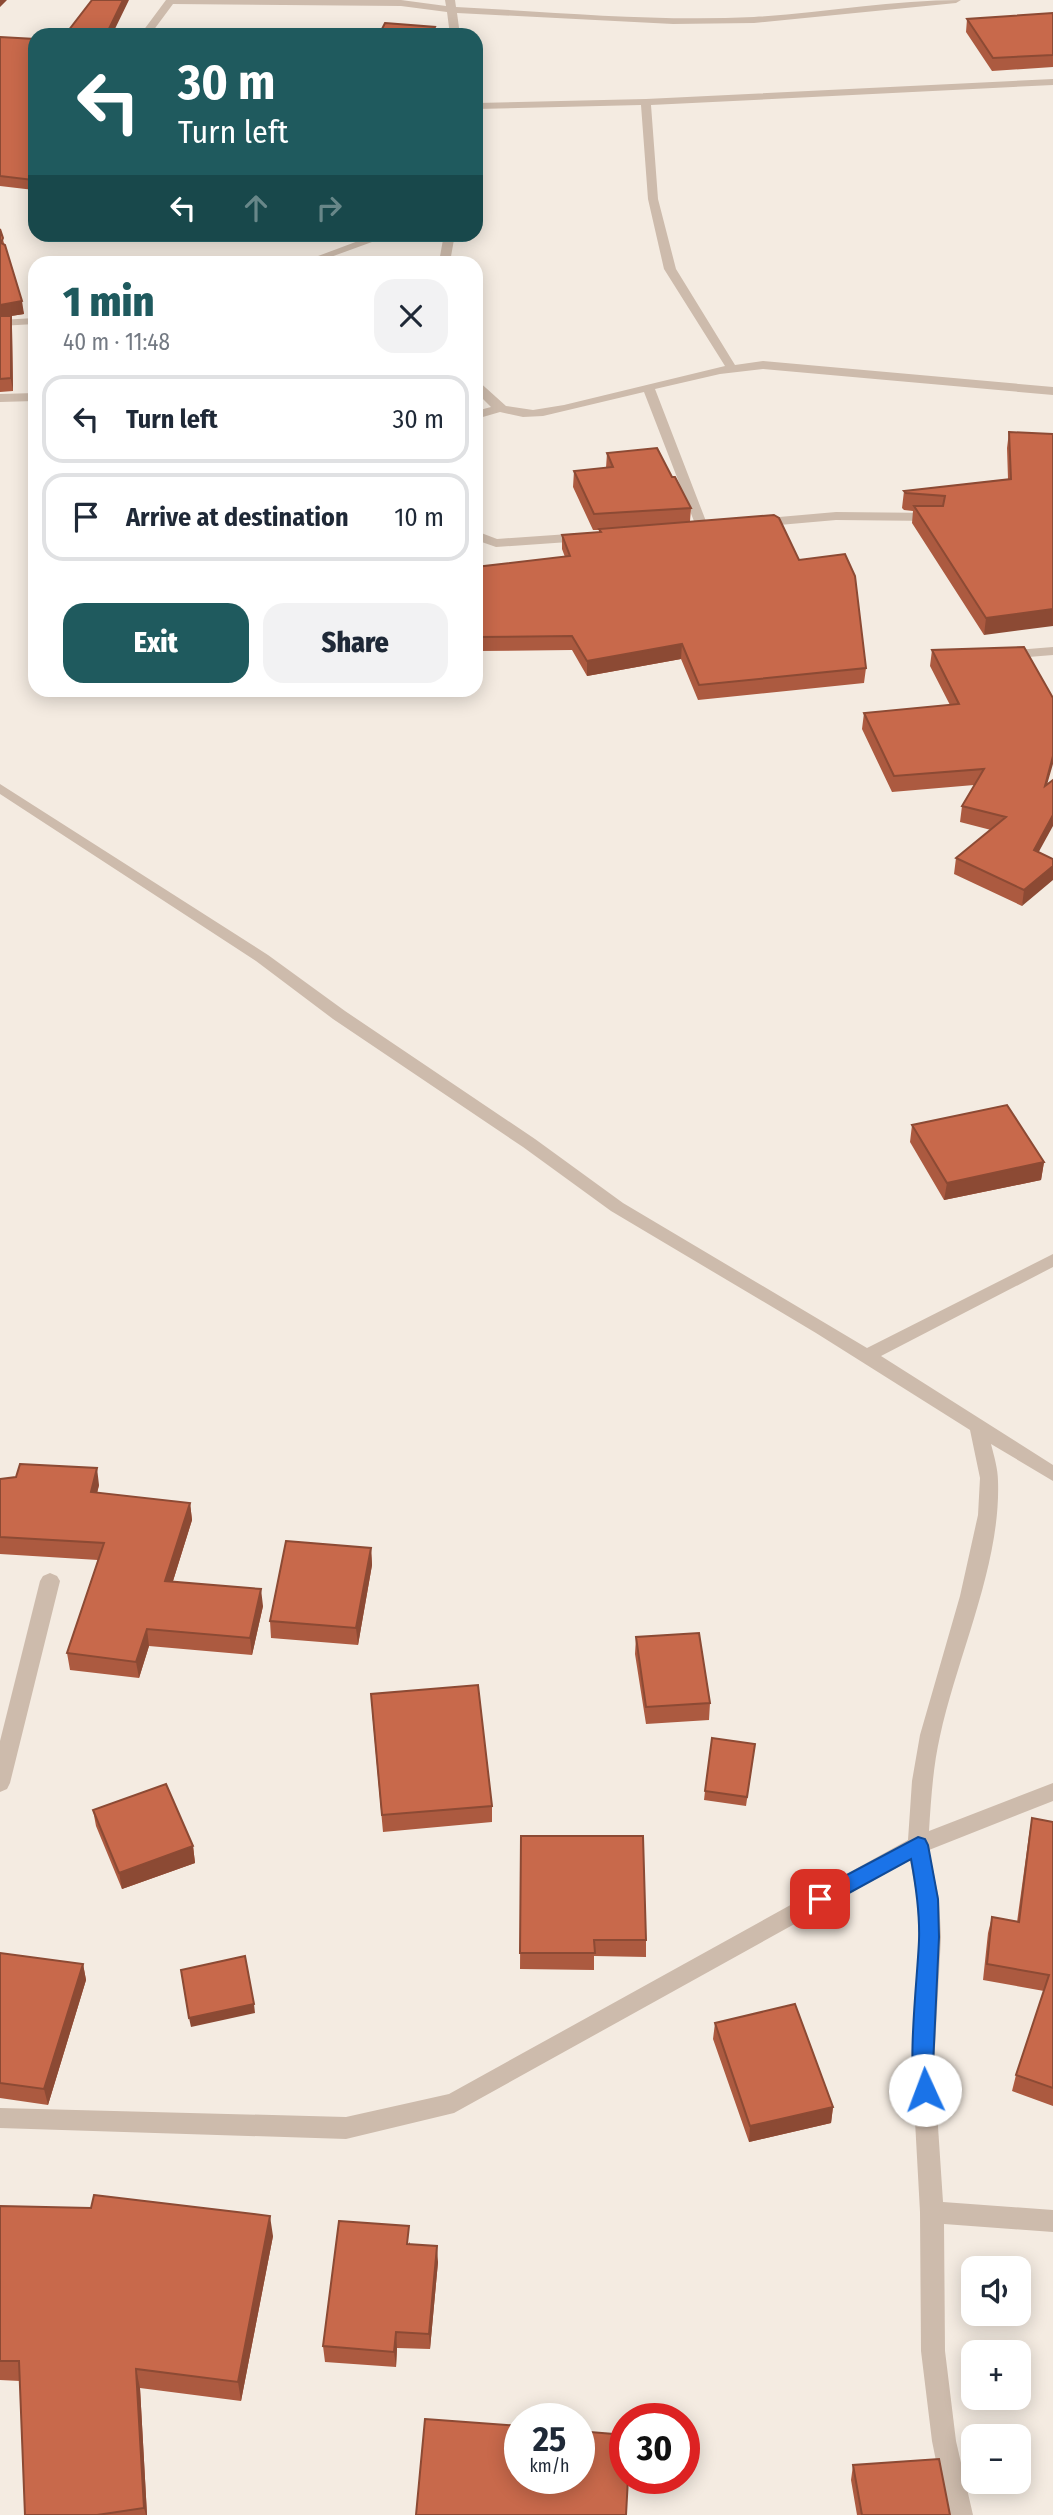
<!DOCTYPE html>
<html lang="en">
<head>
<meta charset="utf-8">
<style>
	:root { --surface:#fff; --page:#f2f2f3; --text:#1f2937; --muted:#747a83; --line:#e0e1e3; --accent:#1f5a5e }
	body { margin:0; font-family:"Fira Sans Condensed",sans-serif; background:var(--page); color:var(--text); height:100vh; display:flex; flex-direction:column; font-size:26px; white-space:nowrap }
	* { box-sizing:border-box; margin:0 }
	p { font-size:23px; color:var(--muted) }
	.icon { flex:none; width:38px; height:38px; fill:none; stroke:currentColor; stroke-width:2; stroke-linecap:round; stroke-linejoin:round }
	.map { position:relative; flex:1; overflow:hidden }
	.side { position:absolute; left:28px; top:256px; width:455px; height:441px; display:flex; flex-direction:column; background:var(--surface); border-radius:21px; box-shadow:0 4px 18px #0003 }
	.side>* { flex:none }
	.banner { position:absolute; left:28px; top:28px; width:455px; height:214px; border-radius:21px; box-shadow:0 4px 18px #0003; background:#1f5a5e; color:#fff; overflow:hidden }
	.controls { position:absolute; left:961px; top:2256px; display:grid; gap:14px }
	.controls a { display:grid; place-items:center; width:70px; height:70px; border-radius:14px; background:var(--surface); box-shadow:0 4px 18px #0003; font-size:35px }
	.speed { position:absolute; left:504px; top:2403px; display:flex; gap:14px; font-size:35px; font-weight:700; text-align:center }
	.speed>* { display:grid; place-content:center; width:91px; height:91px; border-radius:50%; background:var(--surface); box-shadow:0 4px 18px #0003; line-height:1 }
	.speed small { font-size:18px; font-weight:400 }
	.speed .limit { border:10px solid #d22; background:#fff; color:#111 }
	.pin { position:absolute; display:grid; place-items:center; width:60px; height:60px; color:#fff; margin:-30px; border-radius:14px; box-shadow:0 4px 10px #0006 }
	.me { position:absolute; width:77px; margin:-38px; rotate:358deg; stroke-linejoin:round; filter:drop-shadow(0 0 5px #0008) }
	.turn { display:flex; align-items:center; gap:24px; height:147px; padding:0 35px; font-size:32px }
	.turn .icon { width:91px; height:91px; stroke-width:2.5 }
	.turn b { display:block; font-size:49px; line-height:60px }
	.lanes { display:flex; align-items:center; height:66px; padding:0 35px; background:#0003; justify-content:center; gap:35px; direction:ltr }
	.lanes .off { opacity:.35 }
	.round { display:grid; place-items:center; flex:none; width:74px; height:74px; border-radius:21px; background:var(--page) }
	.summary { display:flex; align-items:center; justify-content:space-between; height:119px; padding:0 35px }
	h1 { font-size:42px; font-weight:800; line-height:52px; color:var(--accent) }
	.action { display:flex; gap:14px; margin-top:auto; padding:14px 35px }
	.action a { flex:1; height:80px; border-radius:21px; background:var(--accent); color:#fff; font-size:28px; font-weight:800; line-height:80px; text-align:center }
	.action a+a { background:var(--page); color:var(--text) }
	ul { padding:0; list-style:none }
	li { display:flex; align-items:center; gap:21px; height:88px; margin:0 14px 10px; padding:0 21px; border:4px solid var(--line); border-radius:21px }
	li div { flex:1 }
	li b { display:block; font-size:26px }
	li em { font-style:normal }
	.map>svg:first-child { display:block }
</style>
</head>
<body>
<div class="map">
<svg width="1053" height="2515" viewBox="0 0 1053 2515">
	<rect width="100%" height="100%" fill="#f4ebe1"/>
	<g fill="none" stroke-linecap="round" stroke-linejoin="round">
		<path fill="#cdbbac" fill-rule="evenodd" d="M 166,0 L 401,0 L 446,6 L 445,0 L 455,0 L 456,7 C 555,12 655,22 754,17 C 823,13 891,0 961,0 L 956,3 L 754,23 L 673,24 L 457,13 L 460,35 L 450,35 L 447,12 L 401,6 L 173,4 L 150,35 L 140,35 Z
			M 1053,79 L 1053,85 L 651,105 L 658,199 L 676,269 L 735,365 L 763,361 L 1053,387 L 1053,395 L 763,369 L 720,374 L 655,389 L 709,529 L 703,533 L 697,529 L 644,392 L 543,416 L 523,417 L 500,412 L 476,419 L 476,411 L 491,407 L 476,392 L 476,379 L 506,406 L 533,410 L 564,405 L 725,366 L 664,269 L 648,199 L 641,105 L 476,109 L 476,103 L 646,99 Z
			M 377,234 L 394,234 L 317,262 L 302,262 Z
			M 444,234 L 455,234 L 450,262 L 439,262 Z
			M 35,318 L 35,324 L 0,326 L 0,320 Z
			M 35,393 L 35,401 L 0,402 L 0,394 Z
			M 836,512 L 936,513 L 942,517 L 936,521 L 836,520 L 757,527 L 751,523 L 757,519 Z
			M 476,531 L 497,539 L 583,533 L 589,537 L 583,541 L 496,547 L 476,540 Z
			M 1053,647 L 1053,655 L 1004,659 L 997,655 L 1004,651 Z
			M 0,784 L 268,955 L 345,1011 L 535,1139 L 623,1203 L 867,1348 L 1053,1254 L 1053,1267 L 881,1356 L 1053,1465 L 1053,1481 L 991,1444 C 994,1456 998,1469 998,1481 C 1001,1564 958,1654 940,1736 C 933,1767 931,1799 929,1831 L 1053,1783 L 1053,1801 L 929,1850 L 939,1899 L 941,1937 L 934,2066 L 943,2202 L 1053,2210 L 1053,2232 L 944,2224 L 945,2351 L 956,2441 L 973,2515 L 947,2515 L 932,2441 L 921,2351 L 920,2212 L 912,2066 L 919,1937 L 917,1899 L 910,1860 L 454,2113 L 346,2139 L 0,2128 L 0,2108 L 346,2117 L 449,2094 L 908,1840 L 912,1781 L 920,1735 L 960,1596 L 978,1515 L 980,1478 L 970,1430 L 816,1333 L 611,1211 L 523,1147 L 333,1019 L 256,961 L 0,794 Z
			M 50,1573 L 57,1576 L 60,1581 L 10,1783 L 7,1789 L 0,1792 L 0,1741 L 40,1581 L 43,1576 Z"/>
	</g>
	<path fill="#ac5a40" d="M 1053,13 L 1053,67 L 992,71 L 966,32 L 967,19 Z
		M 0,37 L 35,39 L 34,190 L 0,186 Z
		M 0,229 L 24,314 L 11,316 L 12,328 L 13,391 L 0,392 Z
		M 1009,432 L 1053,434 L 984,635 L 912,523 L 913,511 L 904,510 L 902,508 L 904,491 L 1008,479 L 1007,448 Z
		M 607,453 L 672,477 L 691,508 L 690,521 L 799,560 L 866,668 L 864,683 L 698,700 L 681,659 L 587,676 L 572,650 L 476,651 L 476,567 L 565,557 L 562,549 L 562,535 L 599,532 L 599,530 L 593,530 L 573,487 L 574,471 L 606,468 Z
		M 932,650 L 1047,784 L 1039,852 L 1022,906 L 954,874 L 956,858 L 991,830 L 960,822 L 962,806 L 974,785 L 892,792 L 862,729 L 864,713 L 950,705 L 930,666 Z
		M 912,1125 L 1044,1162 L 1041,1180 L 944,1200 L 910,1142 Z
		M 0,1479 L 99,1485 L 97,1493 L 190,1503 L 192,1520 L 173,1581 L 263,1606 L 252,1655 L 149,1646 L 139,1678 L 70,1670 L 67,1653 L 98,1560 L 0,1554 Z
		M 371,1548 L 372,1565 L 358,1645 L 271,1638 L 270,1621 Z
		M 636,1637 L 710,1703 L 709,1720 L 646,1724 L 635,1654 Z
		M 372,1711 L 492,1806 L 492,1822 L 383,1832 Z
		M 755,1744 L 746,1806 L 704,1800 L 705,1791 Z
		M 93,1810 L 193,1846 L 195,1863 L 122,1889 L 96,1826 Z
		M 1032,1818 L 1053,1822 L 1053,2106 L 1012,2091 L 1016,2075 L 1044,1991 L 983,1980 L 988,1933 L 992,1917 L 1017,1922 L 1029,1835 Z
		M 521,1836 L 646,1940 L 646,1957 L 594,1956 L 594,1970 L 520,1969 Z
		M 0,1953 L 83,1964 L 86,1980 L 48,2105 L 0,2098 Z
		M 715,2023 L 833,2107 L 831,2123 L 749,2142 L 713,2039 Z
		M 0,2206 L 273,2236 L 241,2401 L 140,2388 L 147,2515 L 25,2515 L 20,2381 L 0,2380 Z
		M 410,2242 L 410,2244 L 438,2262 L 430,2349 L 397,2348 L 396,2367 L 325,2362 L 323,2346 Z
		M 853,2465 L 950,2515 L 857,2515 L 851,2480 Z"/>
	<path fill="#8c4a34" d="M 0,0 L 7,0 L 0,7 Z
		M 123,0 L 129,0 L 112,35 L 106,35 Z
		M 22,301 L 24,314 L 11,316 L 12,328 L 13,391 L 0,318 L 0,305 Z
		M 1053,609 L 1053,626 L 984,635 L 986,618 Z
		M 682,644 L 681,659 L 587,676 L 587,661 Z
		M 1053,756 L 1053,764 L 1042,802 L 1045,786 Z
		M 1053,815 L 1053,826 L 1031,866 L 1034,850 Z
		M 1053,866 L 1053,880 L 1022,906 L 1024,890 Z
		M 1044,1162 L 1041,1180 L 944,1200 L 947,1183 Z
		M 97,1468 L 99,1485 L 93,1509 L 91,1492 Z
		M 190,1503 L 192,1520 L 168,1597 L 165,1581 Z
		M 371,1548 L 372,1565 L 358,1645 L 356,1628 Z
		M 261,1589 L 263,1606 L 252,1655 L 250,1638 Z
		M 147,1629 L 149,1646 L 139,1678 L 136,1662 Z
		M 193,1846 L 195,1863 L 122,1889 L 119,1873 Z
		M 83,1964 L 86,1980 L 48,2105 L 44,2089 Z
		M 254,2004 L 255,2013 L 191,2027 L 189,2018 Z
		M 833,2107 L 831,2123 L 749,2142 L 750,2126 Z
		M 270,2216 L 273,2236 L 241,2401 L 238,2382 Z
		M 437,2246 L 438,2262 L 430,2349 L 429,2334 Z
		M 396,2332 L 397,2348 L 396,2367 L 394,2352 Z
		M 136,2369 L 140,2388 L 147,2515 L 146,2515 L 144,2508 Z"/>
	<path fill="#c8694b" stroke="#8c4a34" stroke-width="2" d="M 92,0 L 123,0 L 106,35 L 65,35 Z
		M 1053,13 L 1053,55 L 993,58 L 967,19 Z
		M 385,23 L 435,27 L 431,35 L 379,35 Z
		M 0,37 L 35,39 L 35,176 L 33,180 L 0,176 Z
		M 0,229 L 3,238 L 1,243 L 5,245 L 22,301 L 0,305 Z
		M 0,316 L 11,316 L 11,378 L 0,379 Z
		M 1009,432 L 1053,434 L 1053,609 L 986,618 L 914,506 L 943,506 L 945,496 L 906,493 L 904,491 L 1011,479 Z
		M 657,448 L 672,477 L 675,477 L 691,508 L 594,514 L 574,471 L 613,467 L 607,453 Z
		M 774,515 L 779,518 L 799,560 L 845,554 L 855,576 L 866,668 L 699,685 L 682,644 L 587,661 L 572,636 L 476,637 L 476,567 L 570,556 L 562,535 L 601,532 L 599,529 Z
		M 1024,647 L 1053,698 L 1053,756 L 1045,786 L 1053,780 L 1053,815 L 1034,850 L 1053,859 L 1053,866 L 1024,890 L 956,858 L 1006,817 L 962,806 L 984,769 L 894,776 L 864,713 L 959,704 L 932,650 Z
		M 1007,1105 L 1044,1162 L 947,1183 L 912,1125 Z
		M 20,1464 L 97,1468 L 91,1492 L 190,1503 L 165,1581 L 261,1589 L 250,1638 L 147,1629 L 136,1662 L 67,1653 L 104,1543 L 0,1537 L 0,1479 L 16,1477 Z
		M 286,1541 L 371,1548 L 356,1628 L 270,1621 Z
		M 699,1633 L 710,1703 L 646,1707 L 636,1637 Z
		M 478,1685 L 492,1806 L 382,1815 L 371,1694 Z
		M 712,1738 L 755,1744 L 747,1797 L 705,1791 Z
		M 166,1784 L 193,1846 L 119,1873 L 93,1810 Z
		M 1032,1818 L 1053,1822 L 1053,2088 L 1016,2075 L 1049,1975 L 987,1964 L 992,1917 L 1019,1922 Z
		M 521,1836 L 643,1836 L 646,1940 L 594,1940 L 595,1953 L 520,1953 Z
		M 0,1953 L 83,1964 L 44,2089 L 0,2083 Z
		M 245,1956 L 254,2004 L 189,2018 L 181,1970 Z
		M 795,2004 L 833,2107 L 750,2126 L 715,2023 Z
		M 94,2195 L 270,2216 L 238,2382 L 136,2369 L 144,2508 L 97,2515 L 25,2515 L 19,2361 L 0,2361 L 0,2206 L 91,2208 Z
		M 339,2221 L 409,2226 L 407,2244 L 437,2246 L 429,2334 L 396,2332 L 394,2352 L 323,2346 Z
		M 425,2419 L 520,2426 L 520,2478 L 579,2478 L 579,2431 L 625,2435 L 625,2478 L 628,2478 L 626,2515 L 416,2515 Z
		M 939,2459 L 950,2515 L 862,2515 L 853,2465 Z"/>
	<path fill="#1a73e8" stroke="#114b97" stroke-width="2" d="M 918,1837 L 925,1839 L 928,1845 L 938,1899 L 939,1937 L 933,2066 L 935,2090 L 932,2097 L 925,2100 L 917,2097 C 906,2071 918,1973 919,1940 C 920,1912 916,1886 911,1859 L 827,1905 L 820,1908 L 813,1905 L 811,1899 L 813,1893 Z"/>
</svg>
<div class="controls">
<a><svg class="icon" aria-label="sound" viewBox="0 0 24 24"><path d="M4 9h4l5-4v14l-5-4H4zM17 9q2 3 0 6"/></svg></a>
<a>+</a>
<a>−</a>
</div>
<div class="speed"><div>25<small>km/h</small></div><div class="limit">30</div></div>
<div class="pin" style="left:820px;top:1899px;background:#d93025"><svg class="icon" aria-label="arrive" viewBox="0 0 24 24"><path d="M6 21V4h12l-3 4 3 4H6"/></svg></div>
<svg class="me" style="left:925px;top:2090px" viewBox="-20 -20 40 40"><circle r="19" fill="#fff"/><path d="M0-13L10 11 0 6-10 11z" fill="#1a73e8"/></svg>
<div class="banner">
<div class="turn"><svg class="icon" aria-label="left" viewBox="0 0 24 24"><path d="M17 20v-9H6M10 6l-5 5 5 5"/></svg><div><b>30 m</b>Turn left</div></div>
<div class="lanes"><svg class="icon" aria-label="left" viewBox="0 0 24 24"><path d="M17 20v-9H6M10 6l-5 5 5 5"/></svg><svg class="icon off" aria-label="ahead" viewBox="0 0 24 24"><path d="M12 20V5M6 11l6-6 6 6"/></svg><svg class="icon off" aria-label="right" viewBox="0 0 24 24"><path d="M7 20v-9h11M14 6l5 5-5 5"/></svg></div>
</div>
<section class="side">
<div class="summary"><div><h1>1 min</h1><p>40 m · 11:48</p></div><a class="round"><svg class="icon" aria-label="close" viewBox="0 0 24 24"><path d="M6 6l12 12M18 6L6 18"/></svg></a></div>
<ul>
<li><svg class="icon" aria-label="left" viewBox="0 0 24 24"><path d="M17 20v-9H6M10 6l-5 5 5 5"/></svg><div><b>Turn left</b></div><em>30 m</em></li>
<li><svg class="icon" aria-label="arrive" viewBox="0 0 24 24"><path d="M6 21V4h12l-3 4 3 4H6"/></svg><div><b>Arrive at destination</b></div><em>10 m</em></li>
</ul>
<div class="action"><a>Exit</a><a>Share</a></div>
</section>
</div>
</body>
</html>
